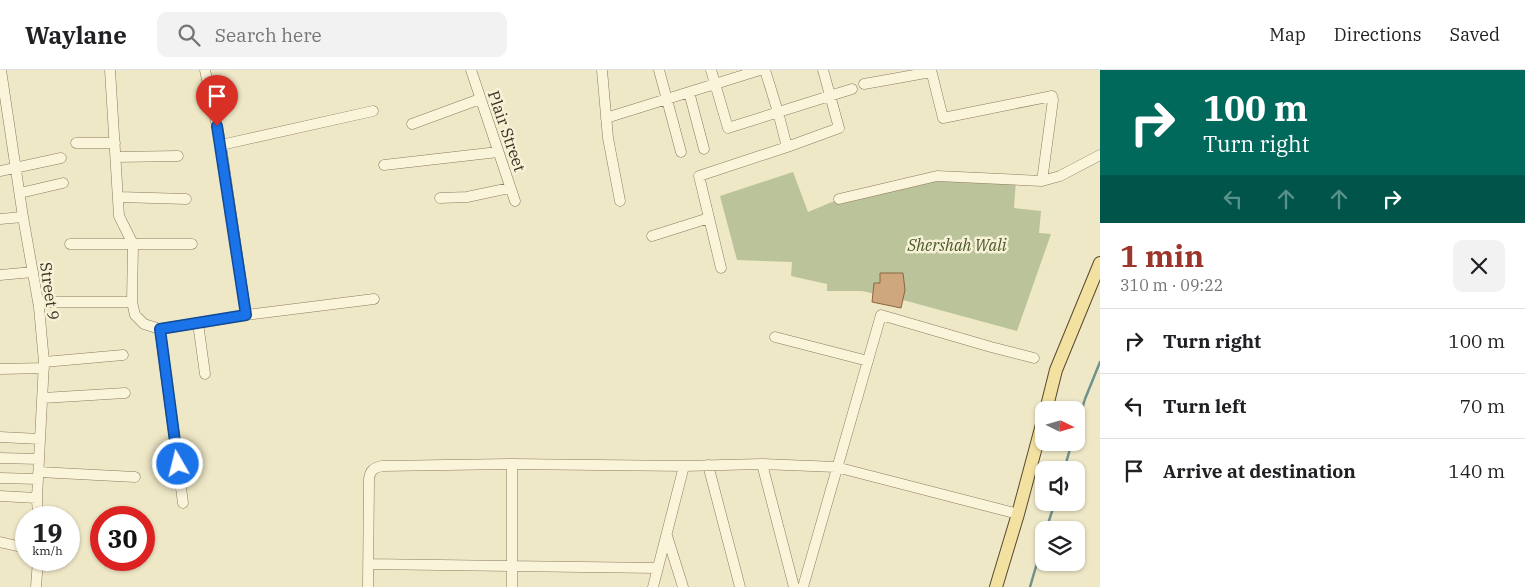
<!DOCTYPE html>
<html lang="en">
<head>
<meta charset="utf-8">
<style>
	:root { --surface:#fff; --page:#f2f2f2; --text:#202124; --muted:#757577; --line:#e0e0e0; --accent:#9c352b }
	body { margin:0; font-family:"IBM Plex Serif",serif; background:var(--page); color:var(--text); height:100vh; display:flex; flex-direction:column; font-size:19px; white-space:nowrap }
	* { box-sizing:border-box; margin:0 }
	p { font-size:16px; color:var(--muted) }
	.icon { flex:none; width:28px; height:28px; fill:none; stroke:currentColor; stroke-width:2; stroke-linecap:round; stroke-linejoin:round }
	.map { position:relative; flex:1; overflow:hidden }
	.sheet { display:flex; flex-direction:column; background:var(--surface); width:425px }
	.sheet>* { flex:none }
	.banner { background:#00695c; color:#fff; overflow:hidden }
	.needle { width:32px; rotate:95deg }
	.buttons { position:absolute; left:1035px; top:331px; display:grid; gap:10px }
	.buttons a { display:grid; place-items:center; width:50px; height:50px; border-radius:10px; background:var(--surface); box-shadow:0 1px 4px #0004; font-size:25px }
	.speed { position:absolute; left:15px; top:436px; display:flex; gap:10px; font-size:25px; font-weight:700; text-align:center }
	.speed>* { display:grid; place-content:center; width:65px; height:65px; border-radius:50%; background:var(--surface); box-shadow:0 1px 4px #0004; line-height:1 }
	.speed small { font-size:12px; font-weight:400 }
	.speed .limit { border:8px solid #d22; background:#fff; color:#111 }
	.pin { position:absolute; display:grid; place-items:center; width:42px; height:42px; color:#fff; margin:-51px -21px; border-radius:50% 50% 50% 0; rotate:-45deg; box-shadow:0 0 5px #0007 }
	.pin .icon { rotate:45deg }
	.me { position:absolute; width:55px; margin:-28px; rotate:352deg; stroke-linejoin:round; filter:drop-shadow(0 0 4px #0008) }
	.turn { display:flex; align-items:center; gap:18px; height:105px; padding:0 20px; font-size:22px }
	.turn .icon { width:65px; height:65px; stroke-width:2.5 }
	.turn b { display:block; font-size:35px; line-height:42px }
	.lanes { display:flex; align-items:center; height:48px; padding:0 20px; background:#0003; justify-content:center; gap:25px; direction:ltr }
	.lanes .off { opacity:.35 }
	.round { display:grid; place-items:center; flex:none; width:52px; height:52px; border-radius:10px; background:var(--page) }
	.overview { display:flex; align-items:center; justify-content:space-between; height:85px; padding:0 20px }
	h1 { font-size:30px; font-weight:800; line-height:38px; color:var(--accent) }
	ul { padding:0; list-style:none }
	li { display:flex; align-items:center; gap:15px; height:65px; padding:0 20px; border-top:1px solid var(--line) }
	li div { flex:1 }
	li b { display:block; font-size:19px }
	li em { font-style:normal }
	header { display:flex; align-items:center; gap:30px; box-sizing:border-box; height:70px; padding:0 25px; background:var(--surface); border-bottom:1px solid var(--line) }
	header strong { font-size:24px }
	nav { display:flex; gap:28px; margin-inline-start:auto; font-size:18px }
	.search { width:350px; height:45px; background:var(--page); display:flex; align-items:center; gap:12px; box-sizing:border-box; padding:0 18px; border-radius:10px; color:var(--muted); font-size:19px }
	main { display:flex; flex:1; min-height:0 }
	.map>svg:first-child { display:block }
</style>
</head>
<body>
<header>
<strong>Waylane</strong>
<div class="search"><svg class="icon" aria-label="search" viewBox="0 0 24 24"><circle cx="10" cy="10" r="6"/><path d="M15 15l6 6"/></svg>Search here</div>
<nav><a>Map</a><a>Directions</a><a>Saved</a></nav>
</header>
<main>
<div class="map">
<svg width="1100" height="517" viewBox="0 0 1100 517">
	<rect width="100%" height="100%" fill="#efe8c7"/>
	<path fill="#bac39a" d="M 793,102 L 808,142 L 839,129 L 937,106 L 1016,110 L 1014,138 L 1041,141 L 1039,163 L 1051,164 L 1017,261 L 903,230 L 862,221 L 827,221 L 827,214 L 791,206 L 792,192 L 737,190 L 720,126 Z"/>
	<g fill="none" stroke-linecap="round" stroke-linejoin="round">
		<path stroke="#6f928d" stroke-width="2.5" d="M 1076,358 L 1085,329 L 1100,292
			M 1064,400 L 1072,372
			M 1046,460 L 1055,432
			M 1030,517 L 1044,469"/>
	</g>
	<path fill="#cea77d" stroke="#8c6641" d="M 880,203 L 903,203 L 905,220 L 901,238 L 872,232 L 874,213 L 880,213 Z"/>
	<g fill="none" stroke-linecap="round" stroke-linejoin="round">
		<g stroke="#8c7a5c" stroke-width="11">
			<path id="minor" d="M 1,0 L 23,147 L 39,237 L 44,292 L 37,428 L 38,448
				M 110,0 L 119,146 L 133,174 L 132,232 L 135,245 L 144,254 L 160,259 L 246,245 L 374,229
				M 205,0 L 221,75 L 246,245
				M 471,0 L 515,131
				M 602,0 L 608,68 L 620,131
				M 659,0 L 681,82
				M 711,0 L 728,58 L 852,19
				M 765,0 L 778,42 L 787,77
				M 931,0 L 943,48 L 1052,26 L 1053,30 L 1042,111
				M 864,14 L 931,2
				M 689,22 L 704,79
				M 606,48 L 760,0
				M 412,54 L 480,29
				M 76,73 L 115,73
				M 221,75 L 373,41
				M 116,87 L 178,86
				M 384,95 L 498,82
				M 0,101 L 61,88
				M 20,123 L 63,113
				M 119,127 L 186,129
				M 440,128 L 467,127 L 510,118
				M 839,129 L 937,106 L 1042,111 L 1060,106 L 1100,85
				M 0,149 L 23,147
				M 652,166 L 709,148
				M 70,174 L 192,174
				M 721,198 L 699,106 L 787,77 L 839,58 L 823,0
				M 0,205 L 33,202
				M 38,232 L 132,232
				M 198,253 L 205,304
				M 160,259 L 183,433
				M 775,267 L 868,291
				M 44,292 L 123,285
				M 0,299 L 44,298
				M 43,328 L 125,323
				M 0,367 L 40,369
				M 0,388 L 39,389
				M 762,394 L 794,517
				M 708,395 L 740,517
				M 39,402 L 135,407
				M 0,408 L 38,409
				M 0,426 L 37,428
				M 667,466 L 683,517
				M 0,472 L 26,478
				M 368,494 L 658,498
				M 36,517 L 38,490
				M 368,517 L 369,409 C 370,401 373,398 382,396 L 512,394 L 684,396 L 762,394 L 836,397 L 1018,444
				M 512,517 L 512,394
				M 653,517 L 684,396
				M 803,517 L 881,245 L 991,277 L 1034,288"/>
		</g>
		<g stroke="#5a4830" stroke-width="14">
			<path id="major" d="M 1046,340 L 1056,300 L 1100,193
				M 996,517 L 1018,444 L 1044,347"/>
		</g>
		<use href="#minor" stroke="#faf4db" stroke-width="10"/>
		<use href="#major" stroke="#f2e1a0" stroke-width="12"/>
	</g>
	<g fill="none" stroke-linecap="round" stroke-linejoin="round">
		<g stroke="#114b97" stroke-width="12">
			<path id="route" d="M 178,394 L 160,259 L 246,245 L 217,56"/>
		</g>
		<use href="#route" stroke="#1a73e8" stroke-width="9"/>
	</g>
	<g text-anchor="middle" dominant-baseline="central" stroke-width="5" stroke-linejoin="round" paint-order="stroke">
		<g font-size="16" fill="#3c3020" stroke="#f7f1d7">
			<text transform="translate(507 61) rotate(71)">Plair Street</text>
			<text transform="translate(50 221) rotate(82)">Street 9</text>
		</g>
		<g font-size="16" font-style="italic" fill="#475926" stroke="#f7f1d7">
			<text x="957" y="175">Shershah Wali</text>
		</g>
	</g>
</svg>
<div class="buttons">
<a><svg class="needle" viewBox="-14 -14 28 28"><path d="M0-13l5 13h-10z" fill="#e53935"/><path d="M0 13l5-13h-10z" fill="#757577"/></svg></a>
<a><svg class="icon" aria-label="sound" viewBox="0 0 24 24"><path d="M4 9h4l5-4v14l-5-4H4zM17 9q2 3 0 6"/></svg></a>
<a><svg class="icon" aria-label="layers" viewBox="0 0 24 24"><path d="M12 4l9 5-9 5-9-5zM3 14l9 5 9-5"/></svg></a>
</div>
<div class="speed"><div>19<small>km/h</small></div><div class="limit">30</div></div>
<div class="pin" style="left:217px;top:56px;background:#d93025"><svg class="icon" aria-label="arrive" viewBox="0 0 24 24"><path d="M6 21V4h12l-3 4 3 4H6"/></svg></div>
<svg class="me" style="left:178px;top:394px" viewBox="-20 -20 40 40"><circle r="17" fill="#1a73e8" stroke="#fff" stroke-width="3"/><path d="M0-11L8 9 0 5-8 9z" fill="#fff"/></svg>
</div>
<section class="sheet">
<div class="banner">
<div class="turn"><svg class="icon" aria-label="right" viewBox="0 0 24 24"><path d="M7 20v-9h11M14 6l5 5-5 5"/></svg><div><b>100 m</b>Turn right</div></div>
<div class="lanes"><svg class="icon off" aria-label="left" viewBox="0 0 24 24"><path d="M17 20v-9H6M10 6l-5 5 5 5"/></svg><svg class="icon off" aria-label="ahead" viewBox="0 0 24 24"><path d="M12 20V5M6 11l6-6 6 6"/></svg><svg class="icon off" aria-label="ahead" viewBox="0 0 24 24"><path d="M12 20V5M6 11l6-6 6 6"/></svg><svg class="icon" aria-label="right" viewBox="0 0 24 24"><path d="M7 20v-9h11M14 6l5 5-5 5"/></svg></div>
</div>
<div class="overview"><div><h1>1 min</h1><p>310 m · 09:22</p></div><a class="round"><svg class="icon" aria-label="close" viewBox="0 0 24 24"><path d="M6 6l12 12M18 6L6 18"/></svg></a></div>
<ul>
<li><svg class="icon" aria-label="right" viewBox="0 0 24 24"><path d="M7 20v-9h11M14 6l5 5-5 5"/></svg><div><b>Turn right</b></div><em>100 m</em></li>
<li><svg class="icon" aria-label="left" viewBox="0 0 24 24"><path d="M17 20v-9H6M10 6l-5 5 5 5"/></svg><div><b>Turn left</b></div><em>70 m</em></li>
<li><svg class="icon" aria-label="arrive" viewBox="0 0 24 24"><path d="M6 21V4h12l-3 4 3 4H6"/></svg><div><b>Arrive at destination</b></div><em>140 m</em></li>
</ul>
</section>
</main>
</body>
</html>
